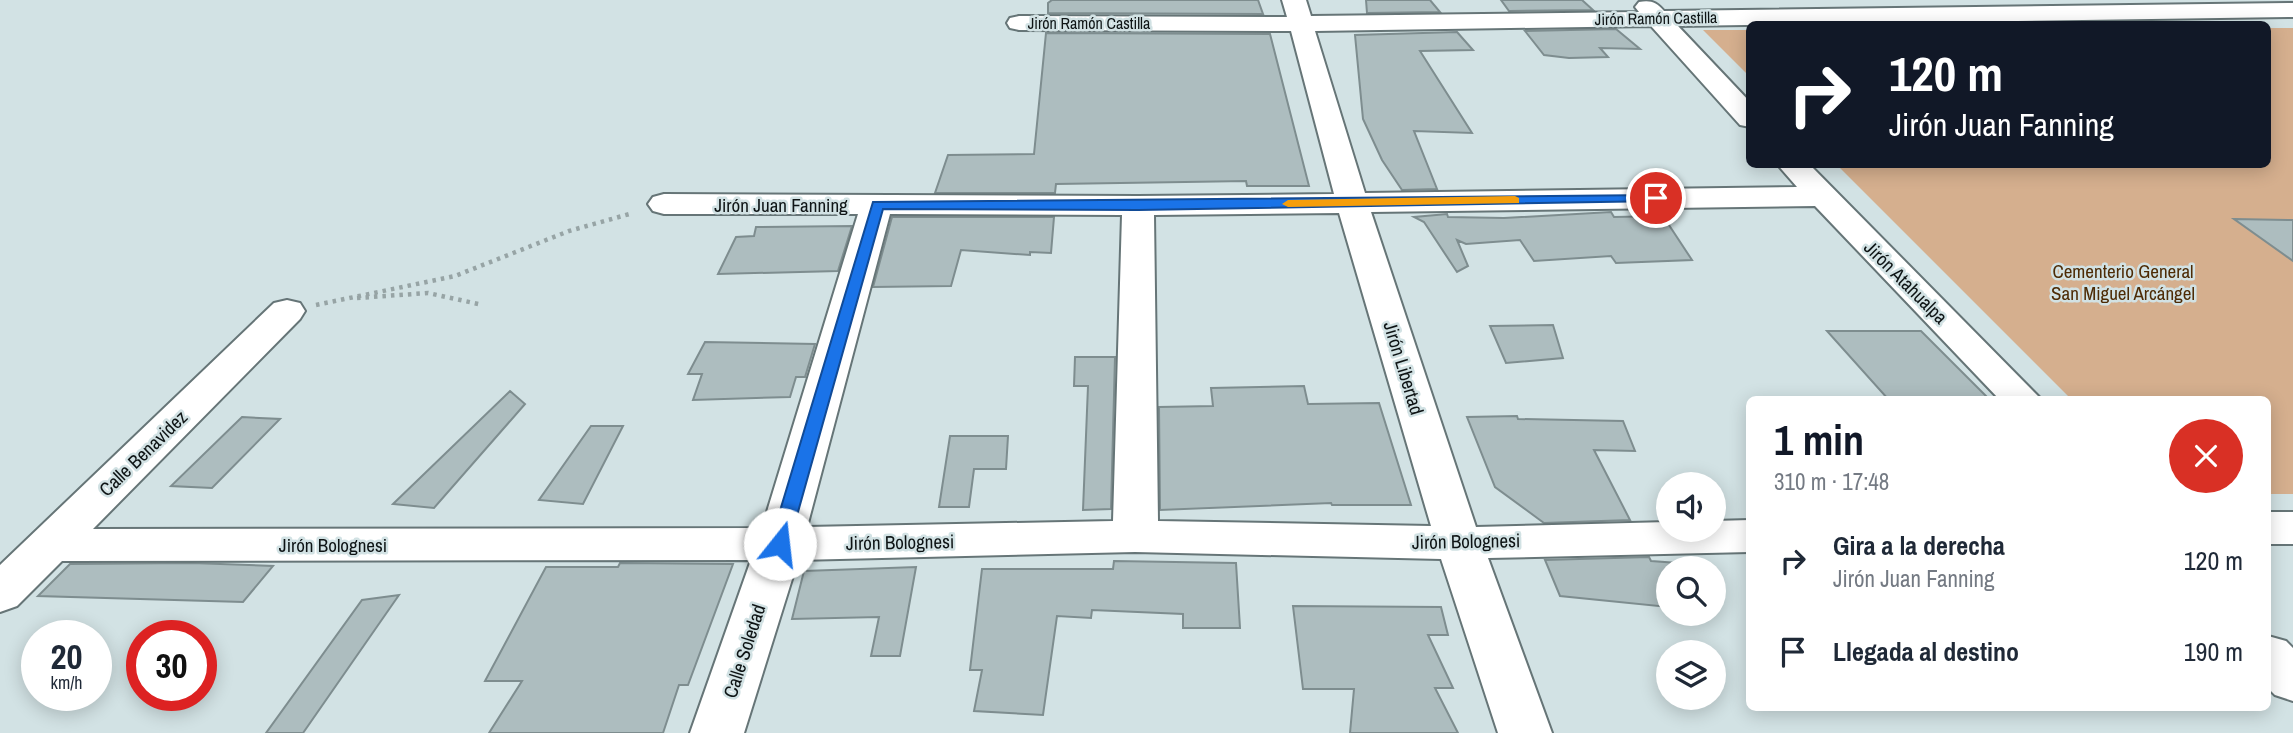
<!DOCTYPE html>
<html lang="es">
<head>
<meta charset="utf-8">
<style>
	:root { --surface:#fff; --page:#f6f6f7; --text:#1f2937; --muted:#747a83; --accent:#111827 }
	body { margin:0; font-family:"Archivo Narrow",sans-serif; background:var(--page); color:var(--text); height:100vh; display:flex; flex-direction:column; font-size:26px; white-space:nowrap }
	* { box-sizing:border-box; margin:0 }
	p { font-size:23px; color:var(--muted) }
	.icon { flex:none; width:38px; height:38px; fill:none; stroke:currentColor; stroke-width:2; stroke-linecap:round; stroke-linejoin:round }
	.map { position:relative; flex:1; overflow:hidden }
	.sheet { position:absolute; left:1746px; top:396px; width:525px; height:315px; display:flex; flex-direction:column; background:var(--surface); border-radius:10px; box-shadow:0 4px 18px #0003 }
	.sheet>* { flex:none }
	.banner { position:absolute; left:1746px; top:21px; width:525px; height:147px; border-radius:10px; box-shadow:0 4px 18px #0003; background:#111827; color:#fff; overflow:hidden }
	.tools { position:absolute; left:1656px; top:472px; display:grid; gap:14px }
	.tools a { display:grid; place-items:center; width:70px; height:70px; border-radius:50%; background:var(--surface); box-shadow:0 4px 18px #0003; font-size:35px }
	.speed { position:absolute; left:21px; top:620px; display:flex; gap:14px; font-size:35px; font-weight:700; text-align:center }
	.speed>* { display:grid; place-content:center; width:91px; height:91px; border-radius:50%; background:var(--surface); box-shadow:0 4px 18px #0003; line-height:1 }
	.speed small { font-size:18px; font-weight:400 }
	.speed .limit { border:10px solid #d22; background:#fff; color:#111 }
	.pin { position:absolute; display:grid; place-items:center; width:60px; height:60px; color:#fff; margin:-30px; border:4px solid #fff; border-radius:50%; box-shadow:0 2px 7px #0007 }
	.me { position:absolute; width:77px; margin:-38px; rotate:16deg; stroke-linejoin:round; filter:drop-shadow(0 0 5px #0008) }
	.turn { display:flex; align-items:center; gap:24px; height:147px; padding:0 28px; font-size:32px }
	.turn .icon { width:91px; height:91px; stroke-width:2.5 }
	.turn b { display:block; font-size:49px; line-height:60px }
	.round { display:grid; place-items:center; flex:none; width:74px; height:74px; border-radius:37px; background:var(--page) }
	.headline { display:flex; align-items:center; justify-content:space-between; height:119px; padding:0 28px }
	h1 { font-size:42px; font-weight:700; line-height:52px; color:var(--accent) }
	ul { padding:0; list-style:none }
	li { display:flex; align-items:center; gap:21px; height:91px; padding:0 28px }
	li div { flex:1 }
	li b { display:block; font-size:26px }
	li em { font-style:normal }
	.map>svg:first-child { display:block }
</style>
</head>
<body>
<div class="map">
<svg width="2293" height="733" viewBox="0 0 2293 733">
	<rect width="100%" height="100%" fill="#d2e2e4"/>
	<path fill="#d5af8e" d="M 2268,28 L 2293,28 L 2293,494 L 2268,494 L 2268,399 L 2071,399 L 1837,165 L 2268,164 Z
		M 1703,30 L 1750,30 L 1750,77 Z"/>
	<path fill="#adbdbf" stroke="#7e8d8f" stroke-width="2" d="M 1052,0 L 1258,0 L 1263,14 L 1048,13 L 1048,3 Z
		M 1366,0 L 1430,0 L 1440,12 L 1367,13 Z
		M 1501,0 L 1582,0 L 1593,10 L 1509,11 Z
		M 1616,29 L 1640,49 L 1600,48 L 1608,57 L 1569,58 L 1544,55 L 1525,31 Z
		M 1457,32 L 1473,50 L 1420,51 L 1472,133 L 1414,131 L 1437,189 L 1402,190 L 1382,160 L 1363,119 L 1355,35 Z
		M 1046,33 L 1270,34 L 1309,186 L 1247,186 L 1246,181 L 1185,182 L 1056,184 L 1055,193 L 935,193 L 948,155 L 1034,154 Z
		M 1611,212 L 1614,217 L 1663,216 L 1692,260 L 1616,263 L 1611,256 L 1534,261 L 1520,240 L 1466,244 L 1457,240 L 1468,266 L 1457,272 L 1424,222 L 1414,217 L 1447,214 L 1448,217 L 1504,218 Z
		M 892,217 L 1054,217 L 1051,253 L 1030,252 L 1030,255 L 961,250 L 951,286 L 873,287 Z
		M 2234,219 L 2293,220 L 2293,261 Z
		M 852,226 L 838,271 L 718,274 L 736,237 L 754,236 L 756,227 Z
		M 1553,325 L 1563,358 L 1506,363 L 1490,326 Z
		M 1827,331 L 1921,331 L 1989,399 L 1888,399 Z
		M 705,342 L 815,344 L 805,377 L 796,377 L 790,397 L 693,400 L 702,374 L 688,374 Z
		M 1075,357 L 1115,357 L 1111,509 L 1083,510 L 1088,386 L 1074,386 Z
		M 1304,386 L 1308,404 L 1379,403 L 1411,505 L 1332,505 L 1331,503 L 1160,510 L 1159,407 L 1213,406 L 1211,388 Z
		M 510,391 L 525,404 L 434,508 L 393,504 Z
		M 1517,416 L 1518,419 L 1623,421 L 1635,451 L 1594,450 L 1630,520 L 1544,523 L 1495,487 L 1467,417 Z
		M 242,417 L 280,419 L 212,488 L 171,486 Z
		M 591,426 L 623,426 L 583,504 L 539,500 Z
		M 950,436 L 1008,436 L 1006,469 L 974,469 L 969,507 L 939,507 Z
		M 1649,557 L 1651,561 L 1706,565 L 1708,569 L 1668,569 L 1668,607 L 1560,596 L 1545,560 Z
		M 1114,561 L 1236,563 L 1240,628 L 1183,628 L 1183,614 L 1092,610 L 1091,618 L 1057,616 L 1043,715 L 974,711 L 982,670 L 970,670 L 982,569 L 1113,569 Z
		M 192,563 L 273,566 L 243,602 L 38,596 L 70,564 Z
		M 620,563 L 733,564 L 688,685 L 679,685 L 663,733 L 489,733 L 522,681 L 485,681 L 546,567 L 618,567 Z
		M 916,567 L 900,656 L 871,656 L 879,617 L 792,619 L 804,571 Z
		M 399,595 L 303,733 L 266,733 L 362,600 Z
		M 1293,606 L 1441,607 L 1448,635 L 1428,635 L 1453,688 L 1435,688 L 1458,733 L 1350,733 L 1354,689 L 1303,689 Z"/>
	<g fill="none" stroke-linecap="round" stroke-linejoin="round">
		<g stroke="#667577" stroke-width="4">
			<path id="minor" d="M 1282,0 L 1306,0 L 1311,16 L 1639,12 L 1635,7 L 1639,2 C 1651,0 1656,2 1664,11 L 2293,3 L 2293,17 L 1678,26 L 1750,102 L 1750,127 L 1740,125 L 1651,26 L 1315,31 L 1365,193 L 1797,187 L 1777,164 L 1809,164 L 2041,399 L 1999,399 L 1815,206 L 1371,212 L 1476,527 L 1668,522 L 1668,530 L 1713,530 L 1713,521 L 1750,520 L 1750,552 L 1488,558 L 1552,733 L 1498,733 L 1441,559 L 1135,552 L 798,560 L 744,733 L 690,733 L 751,560 L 62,561 L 17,606 L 0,612 L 0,565 L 274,303 L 287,300 L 300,303 L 305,311 L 300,319 L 93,529 L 762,528 L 858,214 L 664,214 L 653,211 L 648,204 L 653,197 L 664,194 L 1138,196 L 1334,194 L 1291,31 L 1019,30 L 1010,28 L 1007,23 L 1010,18 L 1019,16 L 1287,17 ZM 1339,213 L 1431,526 L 1158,521 L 1154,215 ZM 890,214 L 1122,215 L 1113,521 L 807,527 Z
				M 2268,512 L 2293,512 L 2293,544 L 2268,544 Z
				M 2268,636 L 2286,641 L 2293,648 L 2293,701 L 2275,695 L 2268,688 Z"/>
		</g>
		<path stroke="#97a4a5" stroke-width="4.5" stroke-dasharray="3.5 5" stroke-linecap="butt" d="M 357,298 L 428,293 L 483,305
			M 316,305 L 455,276 L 569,231 L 633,213"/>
		<use href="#minor" fill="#fff" fill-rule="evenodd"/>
	</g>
	<path fill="#1a73e8" stroke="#114b97" stroke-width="2" d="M 1656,195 L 1662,198 L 1660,201 L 1138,210 L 883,209 L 789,544 L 780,551 L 770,544 L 873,202 Z"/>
	<path fill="#f59e0b" d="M 1515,196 L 1519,198 L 1519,203 L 1288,207 L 1282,204 L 1288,200 Z"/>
	<g text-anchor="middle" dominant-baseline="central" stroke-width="5" stroke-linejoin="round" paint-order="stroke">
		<g font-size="16" fill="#0e1415" stroke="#d2e2e4">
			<text transform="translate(1656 18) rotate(-1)">Jirón Ramón Castilla</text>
			<text x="1089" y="23">Jirón Ramón Castilla</text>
		</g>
		<g font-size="19" fill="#0e1415" stroke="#d2e2e4">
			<text x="781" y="205">Jirón Juan Fanning</text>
			<text transform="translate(1906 282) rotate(45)">Jirón Atahualpa</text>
			<text transform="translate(1404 368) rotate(73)">Jirón Libertad</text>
			<text transform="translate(143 453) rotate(-44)">Calle Benavidez</text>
			<text transform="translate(1466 541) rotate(-1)">Jirón Bolognesi</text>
			<text transform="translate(900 542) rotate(-1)">Jirón Bolognesi</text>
			<text x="333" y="545">Jirón Bolognesi</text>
			<text transform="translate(744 651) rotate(-72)">Calle Soledad</text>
		</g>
		<g font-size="19" fill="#4d2b05" stroke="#d2e2e4">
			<text x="2123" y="271">Cementerio General<tspan x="2123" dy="22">San Miguel Arcángel</tspan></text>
		</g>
	</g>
</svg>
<div class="tools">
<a><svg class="icon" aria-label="sound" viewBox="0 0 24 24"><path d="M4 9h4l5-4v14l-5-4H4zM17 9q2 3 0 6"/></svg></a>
<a><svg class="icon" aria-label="search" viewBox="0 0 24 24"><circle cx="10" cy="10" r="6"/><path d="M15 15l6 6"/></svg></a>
<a><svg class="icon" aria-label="layers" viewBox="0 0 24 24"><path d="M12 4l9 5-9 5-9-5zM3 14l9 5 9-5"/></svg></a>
</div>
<div class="speed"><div>20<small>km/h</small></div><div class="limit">30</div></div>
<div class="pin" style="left:1656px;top:198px;background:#d93025"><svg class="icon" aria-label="arrive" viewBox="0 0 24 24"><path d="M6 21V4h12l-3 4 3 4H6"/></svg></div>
<svg class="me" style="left:780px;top:544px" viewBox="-20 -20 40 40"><circle r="19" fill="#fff"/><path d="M0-13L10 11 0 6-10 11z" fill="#1a73e8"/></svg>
<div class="banner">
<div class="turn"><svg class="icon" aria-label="right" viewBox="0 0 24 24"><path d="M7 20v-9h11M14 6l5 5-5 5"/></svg><div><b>120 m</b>Jirón Juan Fanning</div></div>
</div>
<section class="sheet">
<div class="headline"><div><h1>1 min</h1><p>310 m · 17:48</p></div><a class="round" style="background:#d93025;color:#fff"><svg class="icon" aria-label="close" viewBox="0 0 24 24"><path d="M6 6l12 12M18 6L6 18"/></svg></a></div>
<ul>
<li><svg class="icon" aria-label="right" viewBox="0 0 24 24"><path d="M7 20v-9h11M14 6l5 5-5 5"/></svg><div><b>Gira a la derecha</b><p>Jirón Juan Fanning</p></div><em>120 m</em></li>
<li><svg class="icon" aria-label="arrive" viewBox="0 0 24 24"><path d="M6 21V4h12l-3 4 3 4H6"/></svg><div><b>Llegada al destino</b></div><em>190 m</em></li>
</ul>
</section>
</div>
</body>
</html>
